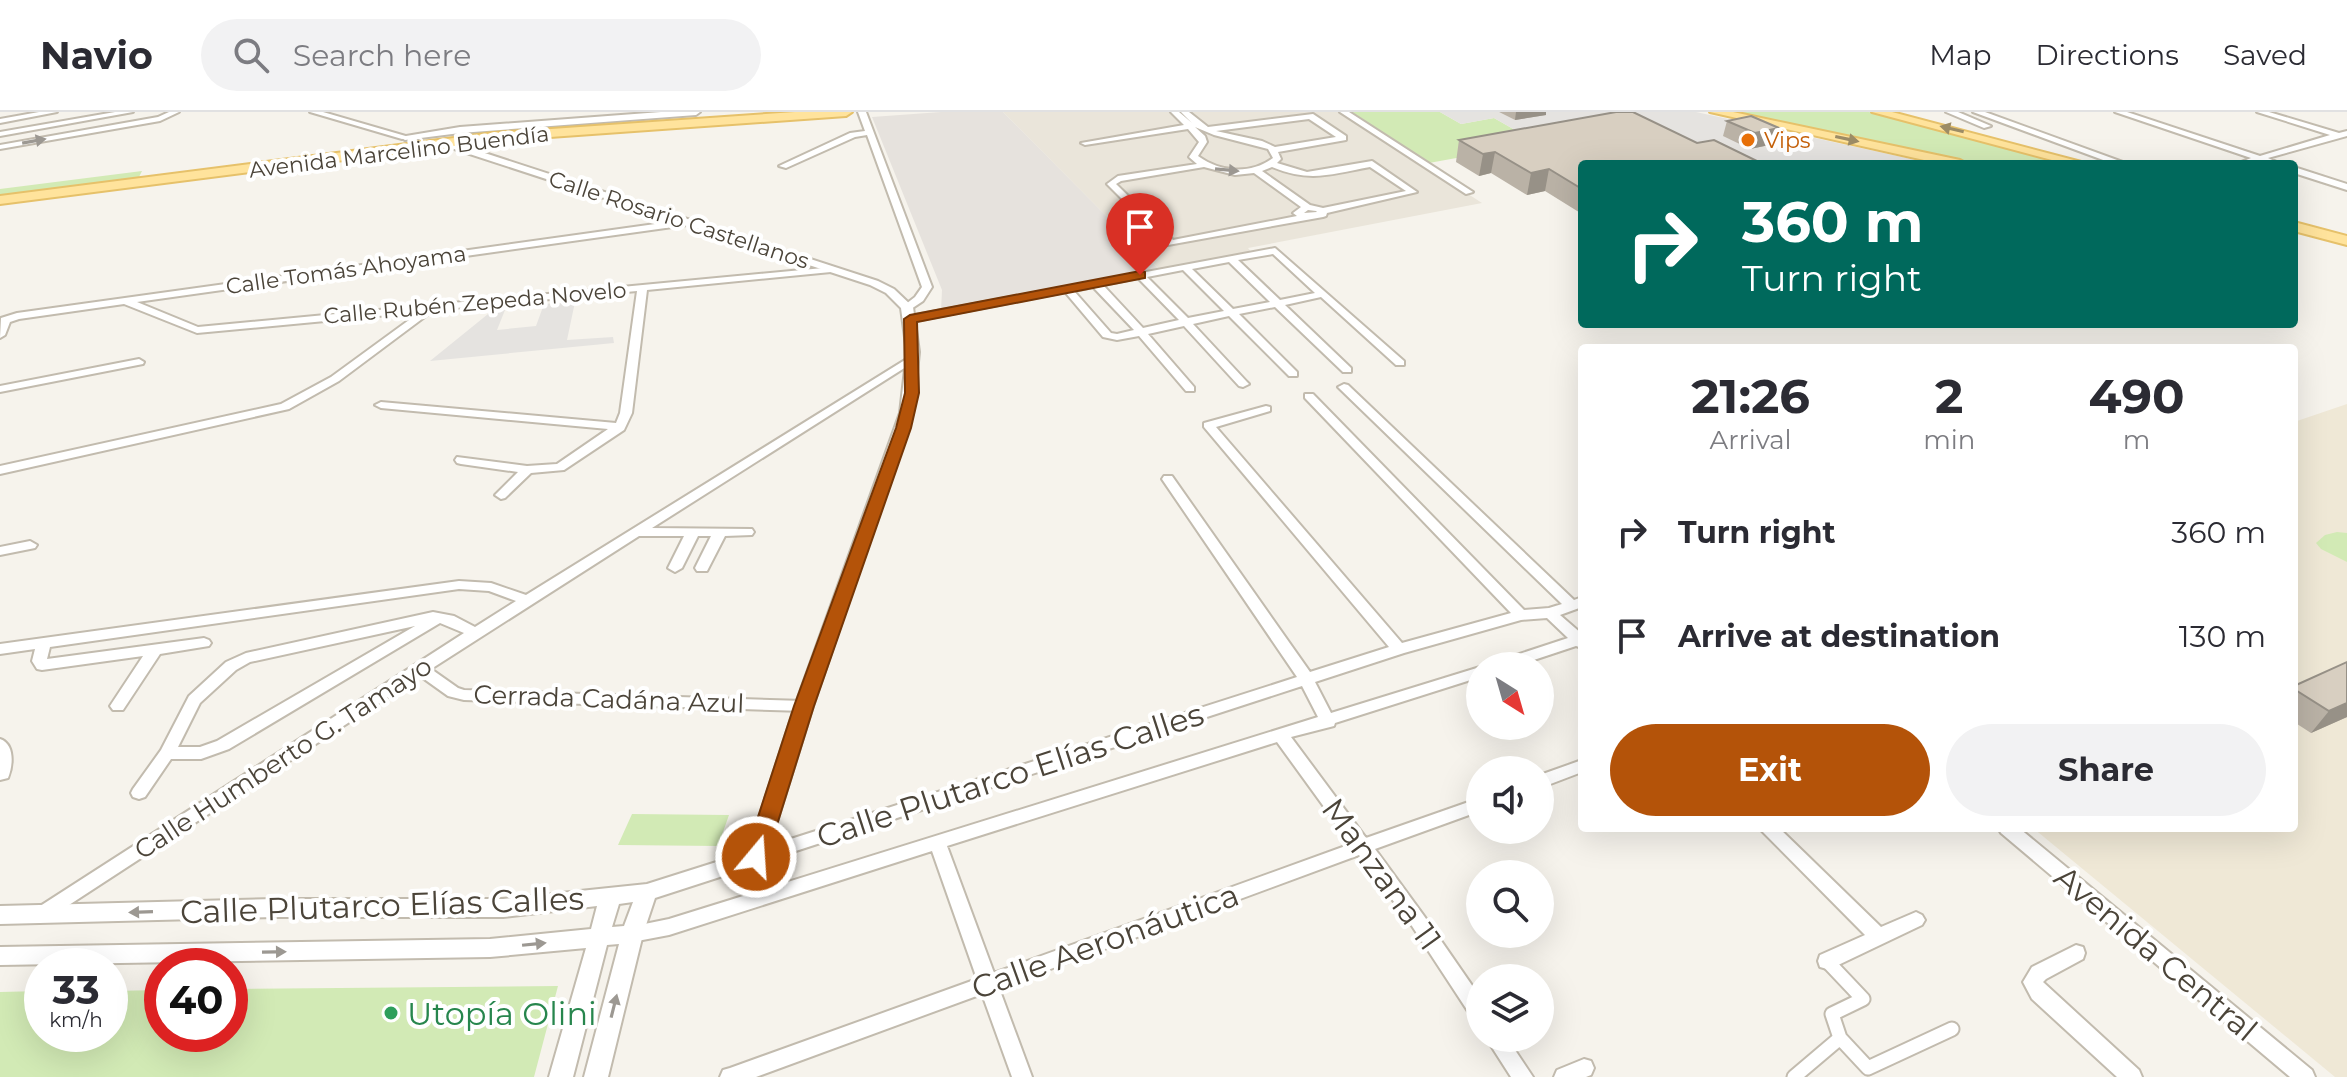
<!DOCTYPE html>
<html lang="en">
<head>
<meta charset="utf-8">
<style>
	:root { --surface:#fff; --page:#f2f2f3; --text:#2b2b33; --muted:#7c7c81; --line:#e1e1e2; --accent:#b45309 }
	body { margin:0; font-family:Montserrat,sans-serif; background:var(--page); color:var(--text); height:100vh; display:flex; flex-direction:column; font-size:30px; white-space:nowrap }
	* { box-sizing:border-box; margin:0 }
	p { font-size:26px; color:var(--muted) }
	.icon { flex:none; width:44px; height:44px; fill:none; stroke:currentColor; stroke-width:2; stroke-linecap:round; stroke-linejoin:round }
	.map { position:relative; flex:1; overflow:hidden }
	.panel { position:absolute; left:1578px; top:232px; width:720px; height:488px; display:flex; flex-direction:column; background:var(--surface); border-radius:8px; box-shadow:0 8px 32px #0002 }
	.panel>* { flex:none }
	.banner { position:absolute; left:1578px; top:48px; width:720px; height:168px; border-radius:8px; box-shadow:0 8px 32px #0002; background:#00695c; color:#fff; overflow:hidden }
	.needle { width:52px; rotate:143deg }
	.tools { position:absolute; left:1466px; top:540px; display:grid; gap:16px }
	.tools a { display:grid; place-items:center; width:88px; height:88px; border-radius:50%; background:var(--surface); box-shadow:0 8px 32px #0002; font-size:40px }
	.speed { position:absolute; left:24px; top:836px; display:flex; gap:16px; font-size:40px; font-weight:700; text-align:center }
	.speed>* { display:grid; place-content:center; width:104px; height:104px; border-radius:50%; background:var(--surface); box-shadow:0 8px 32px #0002; line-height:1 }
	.speed small { font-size:20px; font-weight:400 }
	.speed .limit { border:12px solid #d22; background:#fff; color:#111 }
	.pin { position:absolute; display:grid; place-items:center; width:68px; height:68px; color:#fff; margin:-82px -34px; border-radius:50% 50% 50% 0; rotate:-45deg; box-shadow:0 0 8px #0007 }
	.pin .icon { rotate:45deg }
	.me { position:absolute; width:88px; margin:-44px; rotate:18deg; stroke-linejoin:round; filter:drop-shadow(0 0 6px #0008) }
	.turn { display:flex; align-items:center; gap:28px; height:168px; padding:0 32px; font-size:36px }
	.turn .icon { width:104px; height:104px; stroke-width:2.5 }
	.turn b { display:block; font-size:56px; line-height:68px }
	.eta { display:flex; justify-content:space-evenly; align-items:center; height:136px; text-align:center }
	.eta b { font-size:48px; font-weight:700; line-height:56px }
	.action { display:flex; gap:16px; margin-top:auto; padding:16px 32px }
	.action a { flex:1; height:92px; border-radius:48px; background:var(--accent); color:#fff; font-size:32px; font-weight:700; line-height:92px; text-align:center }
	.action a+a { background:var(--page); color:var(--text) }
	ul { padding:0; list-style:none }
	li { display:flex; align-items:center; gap:24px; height:104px; padding:0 32px }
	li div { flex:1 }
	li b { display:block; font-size:30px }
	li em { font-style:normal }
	header { display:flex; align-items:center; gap:48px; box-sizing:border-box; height:112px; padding:0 40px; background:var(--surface); border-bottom:2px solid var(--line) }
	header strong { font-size:38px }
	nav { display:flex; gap:44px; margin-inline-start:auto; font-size:28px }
	.search { width:560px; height:72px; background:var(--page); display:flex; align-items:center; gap:20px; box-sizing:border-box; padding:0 28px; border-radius:44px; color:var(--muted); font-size:30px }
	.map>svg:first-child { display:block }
</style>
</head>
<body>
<header>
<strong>Navio</strong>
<div class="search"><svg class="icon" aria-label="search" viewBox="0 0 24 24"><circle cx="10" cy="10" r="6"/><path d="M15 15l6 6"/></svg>Search here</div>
<nav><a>Map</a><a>Directions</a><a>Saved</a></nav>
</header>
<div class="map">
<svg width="2347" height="965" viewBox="0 0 2347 965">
	<rect width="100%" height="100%" fill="#f6f3ec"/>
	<path fill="#eae5da" d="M 1003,0 L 1342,0 L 1482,91 L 1248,136 L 1252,141 L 1160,158 Z"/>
	<path fill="#e6e2dd" d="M 941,0 L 1003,0 L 1160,158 L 941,199 L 942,178 L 872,5 Z"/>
	<path fill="#efe8d6" d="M 2347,292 L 2347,965 L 2335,965 L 2033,716 L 2294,716 L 2294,310 Z"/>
	<path fill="#d2eab5" d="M 1352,0 L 1440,0 L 1461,12 L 1494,6 L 1538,31 L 1429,51 Z
		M 1729,0 L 1869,0 L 2076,52 L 1970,52 Z
		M 142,59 L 138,67 L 0,84 L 0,77 Z
		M 2337,420 L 2347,421 L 2347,450 L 2321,437 L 2316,431 L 2325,423 Z
		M 632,702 L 729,703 L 718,734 L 618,733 Z
		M 558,874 L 534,965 L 0,965 L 0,880 L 42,879 L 42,922 L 110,922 L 110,879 L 162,878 L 162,922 L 230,922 L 230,877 Z"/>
	<path fill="#e5e3e0" d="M 1440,0 L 1499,0 L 1515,8 L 1541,0 L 1696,0 L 1934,52 L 1713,52 L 1538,31 L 1494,6 L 1461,12 Z
		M 575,190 L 567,228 L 613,225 L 614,231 L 430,249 L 493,198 L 505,198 L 497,218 L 536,214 L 544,192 Z"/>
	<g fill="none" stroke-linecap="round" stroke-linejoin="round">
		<g stroke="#c2bbae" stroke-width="17">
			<path id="pedestrian" d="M 1840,926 L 1868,956 L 1952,917
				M 1794,965 L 1840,926 L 1832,902 L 1863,887 L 1827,849"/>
		</g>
		<g stroke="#c2bbae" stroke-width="4">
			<path id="minor" d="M 39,0 L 57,0 L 0,11 L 0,7 Z
				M 115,0 L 133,0 L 0,24 L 0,20 Z
				M 169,0 L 179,0 L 160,9 L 0,37 L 0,33 L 158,5 Z
				M 310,0 L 323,0 L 409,25 L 402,27 Z
				M 858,0 L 866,0 L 932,175 L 923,189 L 911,197 L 902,195 L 915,185 L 922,175 L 867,23 L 855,25 L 786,56 L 779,54 L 850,21 L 865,19 Z
				M 1171,0 L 1179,0 L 1192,11 L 1181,0 L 1189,0 L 1208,15 L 1313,2 L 1346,24 L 1346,28 L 1278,40 L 1281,47 L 1277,51 L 1307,60 L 1372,49 L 1417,80 L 1327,101 L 1326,104 L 1323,105 L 1168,133 L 1107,72 L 1118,64 L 1197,52 L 1189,45 L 1199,30 L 1188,17 L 1085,33 L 1081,31 L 1184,13 ZM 1309,7 L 1336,25 L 1275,35 L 1262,29 L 1216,19 ZM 1195,15 L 1214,23 L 1268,37 L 1273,46 C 1250,63 1220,60 1198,44 L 1207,30 L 1205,24 ZM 1204,55 L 1235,63 L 1254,61 L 1301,95 L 1293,101 L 1297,104 L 1173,128 L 1116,72 L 1121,69 ZM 1272,55 C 1311,71 1331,62 1370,55 L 1406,79 L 1323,96 L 1310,93 L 1262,59 ZM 1308,98 L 1316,99 L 1317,100 L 1304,101 Z
				M 1340,0 L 1349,0 L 1473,80 L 1466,82 Z
				M 2115,0 L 2127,0 L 2260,44 L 2330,23 L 2257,0 L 2269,0 L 2339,21 L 2347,19 L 2347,24 L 2268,46 L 2281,52 L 2259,49 L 2236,52 L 2251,46 Z
				M 2294,55 L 2347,72 L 2347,78 L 2294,61 Z
				M 684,108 L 689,111 L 687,113 L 137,190 L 198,215 L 834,155 L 834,159 L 831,160 L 647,178 L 632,301 L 624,318 L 564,358 L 531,361 L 505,386 L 501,387 L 495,383 L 518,360 L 461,352 L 457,351 L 455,348 L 457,345 L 527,354 L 557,352 L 608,317 L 381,296 L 375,293 L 381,290 L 616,311 L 620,301 L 637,179 L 434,198 L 339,269 L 289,297 L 0,362 L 0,354 L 281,292 L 331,265 L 420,200 L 197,221 L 124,192 L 19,207 L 10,210 L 5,223 L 0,226 L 1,206 L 17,201 Z
				M 1275,136 L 1404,249 L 1404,253 L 1396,253 L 1321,185 L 1285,193 L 1351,256 L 1351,260 L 1343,260 L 1275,195 L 1239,202 L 1297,260 L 1297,264 L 1289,264 L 1229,204 L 1193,212 L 1247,270 L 1249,272 L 1243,275 L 1239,274 L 1184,214 L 1148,222 L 1194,275 L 1194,279 L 1186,279 L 1139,224 L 1117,228 L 1103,225 L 1065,180 L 910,210 L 905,207 L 910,204 ZM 1273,142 L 1315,181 L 1280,188 L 1238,148 ZM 1229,150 L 1270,190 L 1233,197 L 1192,157 ZM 1183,158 L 1224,199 L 1188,206 L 1147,165 ZM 1138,166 L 1179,208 L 1143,216 L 1103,173 ZM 1093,175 L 1134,218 L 1117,222 L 1111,221 L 1074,179 Z
				M 913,243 L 918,246 L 917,248 L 652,416 L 752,417 L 754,420 L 752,423 L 725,424 L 707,459 L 697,459 L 695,456 L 711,424 L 698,424 L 682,456 L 675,460 L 668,456 L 684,424 L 639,424 L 431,557 L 458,576 L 464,578 L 804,589 L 809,590 L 812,594 L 809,598 L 804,599 L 464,588 L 448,584 L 420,564 L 46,808 L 40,811 L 34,808 L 31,803 L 34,798 L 464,521 L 440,511 L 229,637 L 201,647 L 171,647 L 145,685 L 139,687 L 133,685 L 131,681 L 133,677 L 161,638 L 189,584 L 226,550 L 246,541 L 433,500 L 454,504 L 475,515 L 516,489 L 489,479 L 459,477 L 50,535 L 47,547 L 204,526 L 209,528 L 211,531 L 209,534 L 160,542 L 123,598 L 113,598 L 110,594 L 143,544 L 42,558 L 37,557 L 32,549 L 35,537 L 0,542 L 0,532 L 459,469 L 491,471 L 526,483 ZM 415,514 L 217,629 L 200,635 L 178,635 L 200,591 L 236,558 L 250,550 Z
				M 139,247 L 144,250 L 143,252 L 0,280 L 0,274 Z
				M 1344,272 L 1348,273 L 1574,488 L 1582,485 L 1582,495 L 1560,503 L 1582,522 L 1582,536 L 1576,534 L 1516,554 L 1493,554 L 1495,550 L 1568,526 L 1547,506 L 1521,508 L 1404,541 L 1315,570 L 1331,601 L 1480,555 L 1480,565 L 1335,611 L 1334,614 L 1291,625 L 1366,726 L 1480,686 L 1480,699 L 1375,737 L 1424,804 L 1480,885 L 1480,910 L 1473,907 L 1412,814 L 1359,743 L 999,876 L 1032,965 L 1012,965 L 982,882 L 756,965 L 720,965 L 723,958 L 730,956 L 977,867 L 932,739 L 669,823 L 632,830 L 625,828 L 623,822 L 625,816 L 669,807 L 1318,605 L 1302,574 L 756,752 L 750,750 L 747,745 L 750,740 L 1297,565 L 1162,367 L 1164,364 L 1172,364 L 1310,560 L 1389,535 L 1204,315 L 1204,311 L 1266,294 L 1270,295 L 1270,299 L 1216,315 L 1402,531 L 1511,501 L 1305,286 L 1305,282 L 1313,282 L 1524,498 L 1549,496 L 1562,492 L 1340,277 L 1338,275 ZM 1277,630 L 1351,732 L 994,861 L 947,734 Z
				M 30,429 L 37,433 L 35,436 L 0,443 L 0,435 Z
				M 0,627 C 15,632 13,654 8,666 L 0,668 Z
				M 1582,648 L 1582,660 L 1540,676 L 1540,663 Z
				M 1759,716 L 1779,716 L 1881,815 L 1916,800 L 1922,803 L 1925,808 L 1922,813 L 1834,855 L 1827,857 L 1820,855 L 1818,849 L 1820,843 L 1865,823 Z
				M 1998,716 L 2019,716 L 2312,958 L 2315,965 L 2290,965 L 2001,721 Z
				M 2076,833 L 2083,835 L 2085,841 L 2083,847 L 2046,867 L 2043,870 L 2139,958 L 2142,965 L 2117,965 L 2032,887 L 2023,870 L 2032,855 Z
				M 1486,926 L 1507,926 L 1533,965 L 1511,965 Z
				M 1584,947 L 1591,949 L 1594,956 L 1591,963 L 1586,965 L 1554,965 L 1557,958 Z"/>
		</g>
		<g stroke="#c2bbae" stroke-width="4">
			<path id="tertiary" d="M 661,0 L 700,0 L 696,3 L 460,21 L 405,28 L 400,25 L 460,15 Z
				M 1946,0 L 1958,0 L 1991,14 L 1984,16 Z
				M 1973,0 L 1985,0 L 2128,52 L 2114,52 Z
				M 445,28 L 878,169 L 894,177 L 913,195 L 919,240 L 913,301 L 813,594 L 766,745 L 763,751 L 655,786 L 643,822 L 608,965 L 584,965 L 619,832 L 607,833 L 573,965 L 549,965 L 586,836 L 490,845 L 0,853 L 0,835 L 490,827 L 591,817 L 597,794 L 503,805 L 276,805 L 0,812 L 0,794 L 276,787 L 503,787 L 647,772 L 748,740 L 795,594 L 900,301 L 907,240 L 901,196 L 886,181 L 870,173 L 442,33 L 440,31 ZM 633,790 L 624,814 L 612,815 L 619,792 Z"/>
		</g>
		<g stroke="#e6c16a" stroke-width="4">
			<path id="primary" d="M 795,0 L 852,0 L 846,4 L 493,29 L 0,92 L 0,84 L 493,21 Z
				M 1710,0 L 1733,0 L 1960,48 L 1967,52 L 1942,52 Z
				M 1872,0 L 1892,0 L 2089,52 L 2067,52 Z
				M 2294,110 L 2347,124 L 2347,133 L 2294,119 Z"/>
		</g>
		<use href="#pedestrian" stroke="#fff" stroke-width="13"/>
		<use href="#minor" fill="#fff" fill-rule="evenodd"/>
		<use href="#tertiary" fill="#fff" fill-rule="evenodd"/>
		<use href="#primary" fill="#ffe39c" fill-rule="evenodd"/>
	</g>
	<path fill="#bab2a6" d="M 1499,0 L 1546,0 L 1546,3 L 1515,8 Z
		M 1727,9 L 1779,16 L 1774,32 L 1750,37 L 1723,24 Z
		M 1459,28 L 1582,52 L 1582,102 L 1545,79 L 1527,83 L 1491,61 L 1479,64 L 1456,50 Z
		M 2294,574 L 2347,605 L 2311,621 L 2294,610 Z"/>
	<path fill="#979187" d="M 1516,0 L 1546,0 L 1546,3 L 1515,8 Z
		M 1779,16 L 1774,32 L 1750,37 L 1755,21 Z
		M 1495,40 L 1491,61 L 1479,64 L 1483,42 Z
		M 1549,57 L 1545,79 L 1527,83 L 1531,61 Z
		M 2347,591 L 2347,605 L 2311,621 L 2329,599 Z"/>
	<path fill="#d8cfc1" stroke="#979187" stroke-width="2" d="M 1616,0 L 1633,0 L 1697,31 L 1714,28 L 1763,52 L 1582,52 L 1582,77 L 1549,57 L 1531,61 L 1495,40 L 1483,42 L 1459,28 Z
		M 1751,4 L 1779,16 L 1755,21 L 1727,9 Z
		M 2347,550 L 2347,591 L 2329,599 L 2294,577 L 2294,574 Z"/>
	<defs><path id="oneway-solid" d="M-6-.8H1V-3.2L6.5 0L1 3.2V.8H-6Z" transform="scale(2)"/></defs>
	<g fill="#9c8c66">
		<use href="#oneway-solid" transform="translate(1952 17) rotate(-167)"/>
		<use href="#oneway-solid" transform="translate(1847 27) rotate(12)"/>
	</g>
	<g fill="#9c9892">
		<use href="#oneway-solid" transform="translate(34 29) rotate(-10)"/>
		<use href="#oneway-solid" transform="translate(1227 58) rotate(5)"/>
		<use href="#oneway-solid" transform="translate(141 800) rotate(178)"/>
		<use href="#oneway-solid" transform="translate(534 832) rotate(-6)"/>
		<use href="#oneway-solid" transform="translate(274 840) rotate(-1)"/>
		<use href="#oneway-solid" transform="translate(614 894) rotate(-76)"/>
	</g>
	<path fill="#b45309" stroke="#753606" stroke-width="2" d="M 1140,159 L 1145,160 L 1145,166 L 917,210 L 919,281 L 911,316 L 814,594 L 767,745 L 764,751 L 756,754 L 748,751 L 745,745 L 794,594 L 896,316 L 905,281 L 904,207 L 910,203 Z"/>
	<circle fill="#e8710a" stroke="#fff" stroke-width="3" cx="1748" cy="28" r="8"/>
	<circle fill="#2e9e5b" stroke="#fff" stroke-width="3" cx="391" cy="901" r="8"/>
	<g text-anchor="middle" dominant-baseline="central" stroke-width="8" stroke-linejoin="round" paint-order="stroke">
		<g font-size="22" fill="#c56008" stroke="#fff" text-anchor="start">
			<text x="1764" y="28">Vips</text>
		</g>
		<g font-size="22" fill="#4b4439" stroke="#fff">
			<text transform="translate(399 40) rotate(-7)">Avenida Marcelino Buendía</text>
			<text transform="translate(679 108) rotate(18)">Calle Rosario Castellanos</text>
			<text transform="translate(346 158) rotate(-8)">Calle Tomás Ahoyama</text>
			<text transform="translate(475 191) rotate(-5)">Calle Rubén Zepeda Novelo</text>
		</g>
		<g font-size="26" fill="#4b4439" stroke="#fff">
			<text transform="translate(609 587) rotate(2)">Cerrada Cadána Azul</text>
			<text transform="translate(283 646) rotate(-33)">Calle Humberto G. Tamayo</text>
		</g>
		<g font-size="32" fill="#4b4439" stroke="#fff">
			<text transform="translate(1010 663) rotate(-18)">Calle Plutarco Elías Calles</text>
			<text transform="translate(1382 762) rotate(54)">Manzana 11</text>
			<text transform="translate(382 793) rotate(-2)">Calle Plutarco Elías Calles</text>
			<text transform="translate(1105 829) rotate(-20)">Calle Aeronáutica</text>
			<text transform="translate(2156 841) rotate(40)">Avenida Central</text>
		</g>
		<g font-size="32" fill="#27864d" stroke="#fff" text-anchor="start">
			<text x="407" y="901">Utopía Olini</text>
		</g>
	</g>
</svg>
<div class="tools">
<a><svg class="needle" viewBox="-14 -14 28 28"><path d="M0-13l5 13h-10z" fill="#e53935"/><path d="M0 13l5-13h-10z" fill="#7c7c81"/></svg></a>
<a><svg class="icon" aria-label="sound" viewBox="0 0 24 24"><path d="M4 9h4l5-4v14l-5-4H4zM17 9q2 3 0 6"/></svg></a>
<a><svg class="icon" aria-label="search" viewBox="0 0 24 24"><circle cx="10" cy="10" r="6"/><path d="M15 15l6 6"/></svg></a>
<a><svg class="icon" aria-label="layers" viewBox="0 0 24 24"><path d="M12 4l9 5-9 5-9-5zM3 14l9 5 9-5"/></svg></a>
</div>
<div class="speed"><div>33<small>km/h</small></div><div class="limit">40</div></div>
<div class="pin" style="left:1140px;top:163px;background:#d93025"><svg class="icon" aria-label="arrive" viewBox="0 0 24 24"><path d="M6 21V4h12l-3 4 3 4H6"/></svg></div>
<svg class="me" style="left:756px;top:745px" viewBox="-20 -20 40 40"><circle r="17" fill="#b45309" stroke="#fff" stroke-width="3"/><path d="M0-11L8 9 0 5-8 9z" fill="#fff"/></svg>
<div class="banner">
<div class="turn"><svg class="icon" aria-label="right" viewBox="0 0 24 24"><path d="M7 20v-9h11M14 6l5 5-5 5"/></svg><div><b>360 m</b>Turn right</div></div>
</div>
<section class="panel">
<div class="eta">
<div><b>21:26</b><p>Arrival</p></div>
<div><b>2</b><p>min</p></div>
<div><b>490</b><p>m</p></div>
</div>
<ul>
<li><svg class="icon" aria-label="right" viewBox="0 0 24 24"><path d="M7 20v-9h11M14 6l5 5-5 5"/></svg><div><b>Turn right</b></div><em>360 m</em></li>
<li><svg class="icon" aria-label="arrive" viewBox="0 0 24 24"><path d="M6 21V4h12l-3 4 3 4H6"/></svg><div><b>Arrive at destination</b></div><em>130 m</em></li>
</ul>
<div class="action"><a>Exit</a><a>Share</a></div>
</section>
</div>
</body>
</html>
